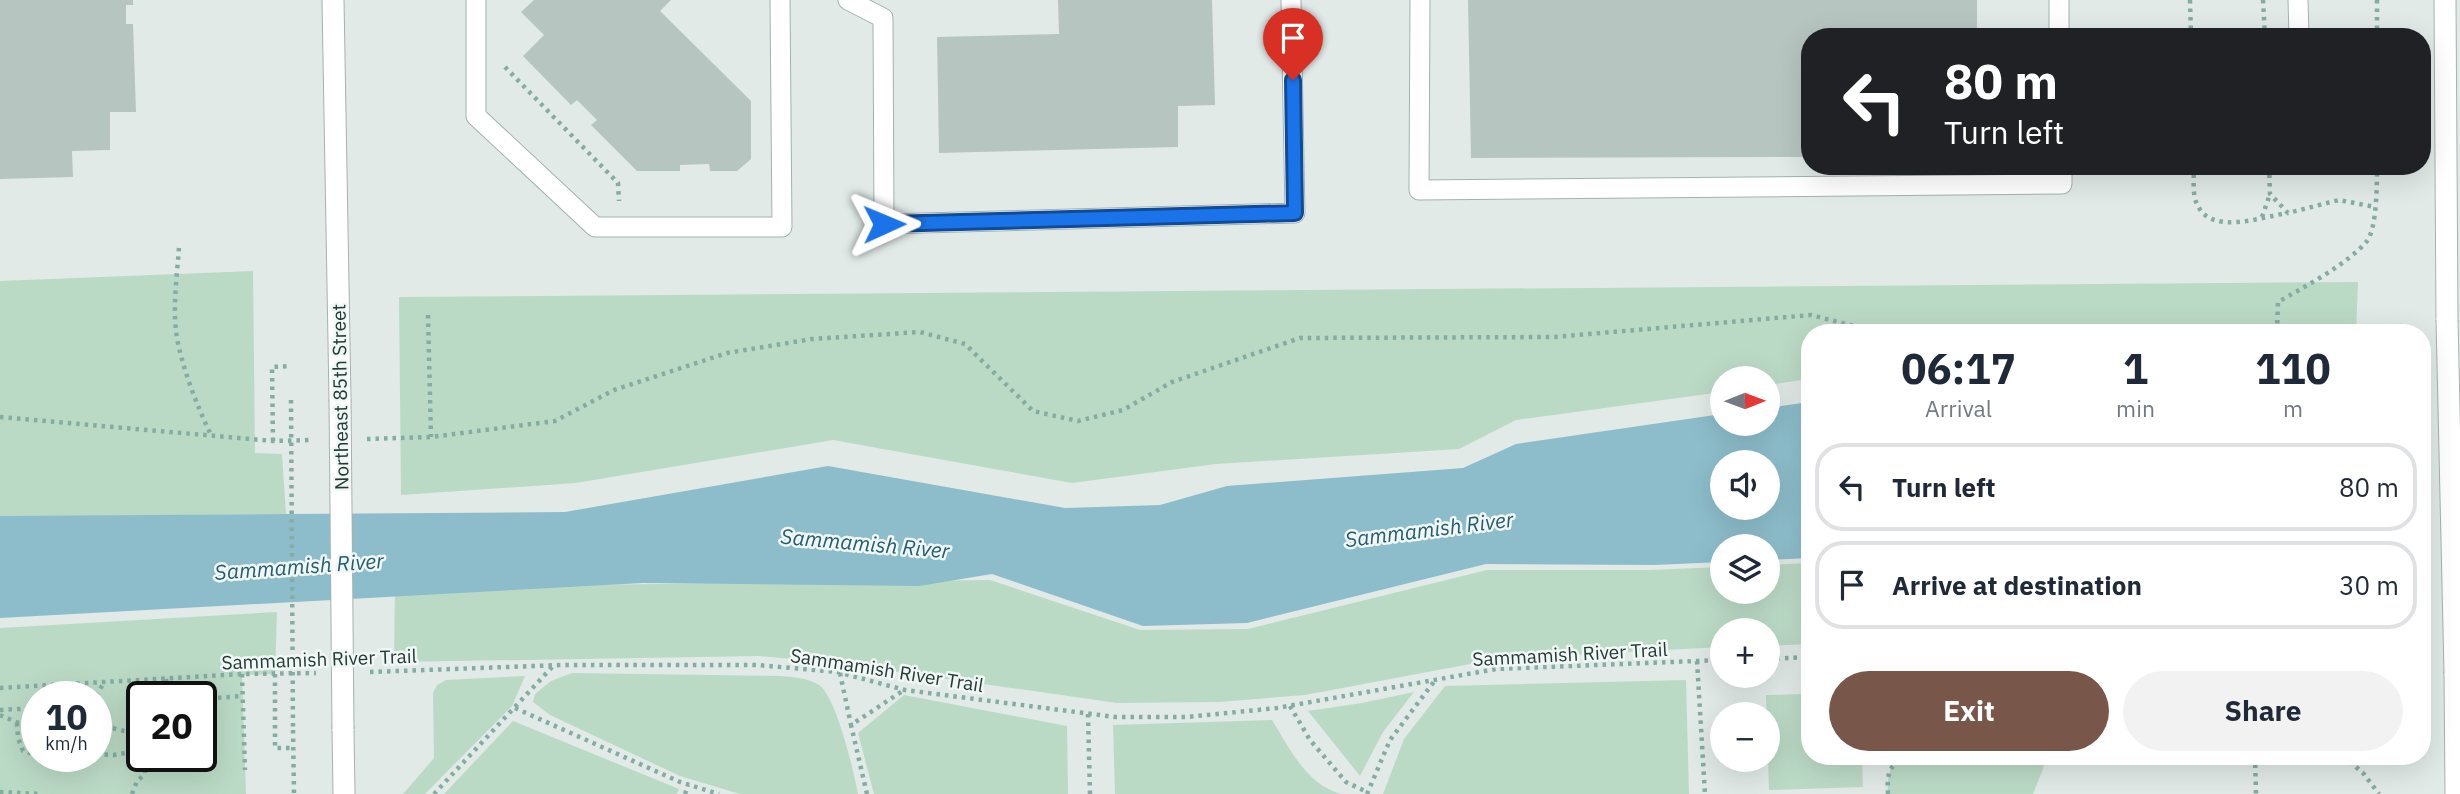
<!DOCTYPE html>
<html lang="en">
<head>
<meta charset="utf-8">
<style>
	:root { --surface:#fff; --page:#f2f2f3; --text:#1f2937; --muted:#747a83; --line:#e0e1e3; --accent:#79564a }
	body { margin:0; font-family:"IBM Plex Sans",sans-serif; background:var(--page); color:var(--text); height:100vh; display:flex; flex-direction:column; font-size:26px; white-space:nowrap }
	* { box-sizing:border-box; margin:0 }
	p { font-size:23px; color:var(--muted) }
	.icon { flex:none; width:38px; height:38px; fill:none; stroke:currentColor; stroke-width:2; stroke-linecap:round; stroke-linejoin:round }
	.map { position:relative; flex:1; overflow:hidden }
	.side { position:absolute; left:1801px; top:324px; width:630px; height:441px; display:flex; flex-direction:column; background:var(--surface); border-radius:28px; box-shadow:0 7px 28px #0002 }
	.side>* { flex:none }
	.guide { position:absolute; left:1801px; top:28px; width:630px; height:147px; border-radius:28px; box-shadow:0 7px 28px #0002; background:#202124; color:#fff; overflow:hidden }
	.needle { width:46px; rotate:89deg }
	.buttons { position:absolute; left:1710px; top:366px; display:grid; gap:14px }
	.buttons a { display:grid; place-items:center; width:70px; height:70px; border-radius:50%; background:var(--surface); box-shadow:0 7px 28px #0002; font-size:35px }
	.speed { position:absolute; left:21px; top:681px; display:flex; gap:14px; font-size:35px; font-weight:700; text-align:center }
	.speed>* { display:grid; place-content:center; width:91px; height:91px; border-radius:50%; background:var(--surface); box-shadow:0 7px 28px #0002; line-height:1 }
	.speed small { font-size:18px; font-weight:400 }
	.speed .limit { border:4px solid #111; border-radius:10px; background:#fff; color:#111 }
	.pin { position:absolute; display:grid; place-items:center; width:60px; height:60px; color:#fff; margin:-72px -30px; border-radius:50% 50% 50% 0; rotate:-45deg; box-shadow:0 0 7px #0007 }
	.pin .icon { rotate:45deg }
	.me { position:absolute; width:77px; margin:-38px; rotate:89deg; stroke-linejoin:round; filter:drop-shadow(0 0 5px #0008) }
	.turn { display:flex; align-items:center; gap:24px; height:147px; padding:0 28px; font-size:32px }
	.turn .icon { width:91px; height:91px; stroke-width:2.5 }
	.turn b { display:block; font-size:49px; line-height:60px }
	.eta { display:flex; justify-content:space-evenly; align-items:center; height:119px; text-align:center }
	.eta b { font-size:42px; font-weight:800; line-height:49px }
	.primary-button { display:flex; gap:14px; margin-top:auto; padding:14px 28px }
	.primary-button a { flex:1; height:80px; border-radius:42px; background:var(--accent); color:#fff; font-size:28px; font-weight:800; line-height:80px; text-align:center }
	.primary-button a+a { background:var(--page); color:var(--text) }
	ul { padding:0; list-style:none }
	li { display:flex; align-items:center; gap:21px; height:88px; margin:0 14px 10px; padding:0 14px; border:4px solid var(--line); border-radius:28px }
	li div { flex:1 }
	li b { display:block; font-size:26px }
	li em { font-style:normal }
	.map>svg:first-child { display:block }
</style>
</head>
<body>
<div class="map">
<svg width="2460" height="794" viewBox="0 0 2460 794">
	<rect width="100%" height="100%" fill="#e1eae7"/>
	<path fill="#bbdac6" fill-rule="evenodd" d="M 253,271 L 255,453 L 282,454 L 286,514 L 0,517 L 0,281 Z
		M 2358,282 L 2356,332 L 1810,332 L 1809,379 L 1768,385 L 1768,378 L 1722,378 L 1722,392 L 1516,420 L 1459,449 L 1216,464 L 1072,483 L 833,440 L 576,483 L 401,495 L 399,297 Z
		M 1809,563 L 1809,644 L 1768,646 L 1768,630 L 1722,630 L 1722,647 L 1497,659 L 1305,695 L 1219,702 L 1117,703 L 836,663 L 759,656 L 394,662 L 395,587 L 990,580 L 1140,630 L 1248,629 L 1487,570 L 1649,570 L 1722,567 L 1722,592 L 1768,592 L 1768,565 Z
		M 277,612 L 275,674 L 242,675 L 246,794 L 0,794 L 0,628 ZM 37,696 L 96,696 L 96,756 L 37,756 ZM 201,696 L 201,756 L 142,756 L 142,696 Z
		M 572,673 L 781,676 C 793,677 808,678 819,685 C 836,696 854,772 858,794 L 740,794 L 680,776 L 550,715 L 533,702 L 535,694 L 551,681 Z
		M 525,676 L 512,706 L 425,794 L 403,794 L 434,758 L 433,693 L 437,685 L 446,680 Z
		M 1686,680 L 1689,794 L 1383,794 L 1404,739 L 1445,686 Z
		M 1414,692 L 1383,732 L 1360,776 L 1308,711 L 1362,703 Z
		M 1809,694 L 1810,756 L 1862,756 L 1863,787 L 1769,790 L 1766,695 Z
		M 904,695 L 1067,726 L 1068,794 L 874,794 L 858,733 Z
		M 1272,720 C 1290,749 1306,784 1341,794 L 1115,794 L 1113,725 Z
		M 513,721 L 679,789 L 677,794 L 444,794 Z
		M 1933,756 L 2048,756 L 2033,794 L 1888,794 C 1885,752 1905,764 1933,756 Z"/>
	<path fill="#8dbdcb" fill-rule="evenodd" d="M 1809,402 L 1809,558 L 1768,560 L 1768,546 L 1722,546 L 1722,562 L 1654,565 L 1486,564 L 1247,623 L 1143,626 L 992,574 L 919,586 L 643,583 L 0,618 L 0,516 L 565,512 L 828,466 L 1065,508 L 1160,505 L 1227,486 L 1463,468 L 1516,444 L 1722,414 L 1722,424 L 1768,424 L 1768,408 ZM 1722,462 L 1768,462 L 1768,508 L 1722,508 Z"/>
	<path fill="#e1eae7" d="M 2422,452 L 2460,454 L 2460,560 L 2422,562 Z"/>
	<path fill="#b7c5c0" d="M 0,0 L 133,0 L 133,5 L 126,5 L 126,24 L 133,24 L 136,112 L 110,112 L 110,150 L 72,151 L 73,177 L 0,179 Z
		M 534,0 L 671,0 L 660,11 L 751,101 L 751,159 L 737,171 L 710,171 L 709,164 L 680,165 L 680,171 L 637,171 L 591,125 L 597,120 L 577,100 L 571,105 L 523,56 L 544,35 L 521,12 Z
		M 1058,0 L 1212,0 L 1215,105 L 1178,106 L 1178,147 L 939,153 L 937,37 L 1059,34 Z
		M 1468,0 L 1977,0 L 1977,37 L 1810,37 L 1810,157 L 1471,158 Z"/>
	<g fill="none" stroke-linecap="round" stroke-linejoin="round">
		<g stroke="#a4b2ae" stroke-width="21">
			<path id="service" d="M 476,0 L 476,116 L 595,227 L 782,227 L 780,0
				M 848,0 L 883,18 L 884,224 L 1295,213 L 1291,0
				M 1420,0 L 1419,190 L 2062,184 L 2062,166
				M 2059,0 L 2059,37
				M 2298,0 L 2299,37"/>
		</g>
		<g stroke="#a4b2ae" stroke-width="23">
			<path id="tertiary" d="M 333,0 L 340,399
				M 343,729 L 344,794"/>
		</g>
		<g stroke="#a1b5af" stroke-width="23">
			<path id="secondary" d="M 2445,0 L 2447,320
				M 2455,674 L 2456,794"/>
		</g>
		<path stroke="#84aca2" stroke-width="4.5" stroke-dasharray="3.5 5" stroke-linecap="butt" d="M 2190,0 L 2191,37
			M 2263,0 L 2265,37
			M 2377,0 L 2377,37
			M 505,67 L 618,183 L 619,201
			M 2194,166 C 2194,177 2192,194 2197,204 C 2210,236 2262,217 2287,213
			M 2269,166 L 2270,194 L 2288,213 L 2339,200 L 2375,207
			M 2262,217 L 2270,194
			M 179,248 C 177,275 173,304 176,331 C 180,363 197,406 211,435
			M 428,315 L 431,437
			M 2277,332 L 2278,302 C 2304,287 2348,264 2367,241 C 2377,228 2377,183 2377,166
			M 0,417 L 273,441 L 313,440
			M 367,439 L 431,437 L 555,421 L 614,390 L 727,353 L 812,339 L 920,332 L 965,344 L 1033,411 L 1078,421 L 1123,410 L 1172,382 L 1300,338 L 1554,337 L 1811,315 L 1877,332
			M 273,441 L 272,367 L 291,366
			M 1768,659 L 1810,657
			M 1697,661 L 1705,794
			M 370,672 L 562,665 L 757,665 L 837,672 L 905,690 L 1115,717 L 1187,717 L 1277,708 L 1496,669 L 1722,660
			M 840,673 L 851,725
			M 242,674 L 245,770
			M 275,674 L 275,748 L 294,748
			M 166,679 L 170,696
			M 0,688 L 242,674 L 316,673
			M 96,696 L 105,681
			M 201,699 L 242,696
			M 1290,706 L 1310,740 L 1346,782 L 1367,792
			M 515,708 L 680,782 L 719,794
			M 0,710 L 37,708
			M 1088,714 L 1090,794
			M 0,715 L 37,731
			M 17,723 L 18,738 L 23,751 L 37,755
			M 96,729 C 112,725 127,732 142,737
			M 293,730 L 294,794
			M 96,754 L 114,755 L 142,750
			M 2255,756 L 2256,794
			M 2343,756 L 2363,773 L 2379,794
			M 0,792 L 42,794
			M 132,794 L 137,781 L 145,774 L 145,756
			M 434,794 L 553,666
			M 685,794 L 688,785
			M 867,794 L 851,725 L 904,690
			M 1367,794 L 1390,740 L 1436,679
			M 1888,794 C 1885,752 1905,764 1933,756"/>
		<use href="#service" stroke="#fff" stroke-width="19"/>
		<use href="#tertiary" stroke="#fff" stroke-width="21"/>
		<use href="#secondary" stroke="#fff" stroke-width="21"/>
		<g stroke="#a4b2ae" stroke-width="23" stroke-linecap="butt">
			<path id="tertiary-bridge" d="M 340,399 L 343,729"/>
		</g>
		<g stroke="#a1b5af" stroke-width="23" stroke-linecap="butt">
			<path id="secondary-bridge" d="M 2447,320 L 2455,674"/>
		</g>
		<path stroke="#84aca2" stroke-width="4.5" stroke-dasharray="3.5 5" stroke-linecap="butt" d="M 291,400 L 293,730"/>
		<use href="#tertiary-bridge" stroke="#fff" stroke-width="21"/>
		<use href="#secondary-bridge" stroke="#fff" stroke-width="21"/>
	</g>
	<g fill="none" stroke-linecap="round" stroke-linejoin="round">
		<g stroke="#114b97" stroke-width="18">
			<path id="route" d="M 884,224 L 1295,213 L 1293,80"/>
		</g>
		<use href="#route" stroke="#1a73e8" stroke-width="12"/>
	</g>
	<g text-anchor="middle" dominant-baseline="central" stroke-width="5" stroke-linejoin="round" paint-order="stroke">
		<g font-size="19" fill="#233a35" stroke="#f1f7f5">
			<text transform="translate(340 397) rotate(-91)">Northeast 85th Street</text>
			<text transform="translate(1570 654) rotate(-3)">Sammamish River Trail</text>
			<text transform="translate(319 659) rotate(-2)">Sammamish River Trail</text>
			<text transform="translate(887 670) rotate(9)">Sammamish River Trail</text>
		</g>
		<g font-size="21" font-style="italic" fill="#225d71" stroke="#f1f7f5">
			<text transform="translate(1429 529) rotate(-7)">Sammamish River</text>
			<text transform="translate(865 543) rotate(5)">Sammamish River</text>
			<text transform="translate(299 566) rotate(-4)">Sammamish River</text>
		</g>
	</g>
</svg>
<div class="buttons">
<a><svg class="needle" viewBox="-14 -14 28 28"><path d="M0-13l5 13h-10z" fill="#e53935"/><path d="M0 13l5-13h-10z" fill="#747a83"/></svg></a>
<a><svg class="icon" aria-label="sound" viewBox="0 0 24 24"><path d="M4 9h4l5-4v14l-5-4H4zM17 9q2 3 0 6"/></svg></a>
<a><svg class="icon" aria-label="layers" viewBox="0 0 24 24"><path d="M12 4l9 5-9 5-9-5zM3 14l9 5 9-5"/></svg></a>
<a>+</a>
<a>−</a>
</div>
<div class="speed"><div>10<small>km/h</small></div><div class="limit">20</div></div>
<div class="pin" style="left:1293px;top:80px;background:#d93025"><svg class="icon" aria-label="arrive" viewBox="0 0 24 24"><path d="M6 21V4h12l-3 4 3 4H6"/></svg></div>
<svg class="me" style="left:884px;top:224px" viewBox="-20 -20 40 40"><path d="M0-17L14 15 0 8-14 15z" fill="#1a73e8" stroke="#fff" stroke-width="4"/></svg>
<div class="guide">
<div class="turn"><svg class="icon" aria-label="left" viewBox="0 0 24 24"><path d="M17 20v-9H6M10 6l-5 5 5 5"/></svg><div><b>80 m</b>Turn left</div></div>
</div>
<section class="side">
<div class="eta">
<div><b>06:17</b><p>Arrival</p></div>
<div><b>1</b><p>min</p></div>
<div><b>110</b><p>m</p></div>
</div>
<ul>
<li><svg class="icon" aria-label="left" viewBox="0 0 24 24"><path d="M17 20v-9H6M10 6l-5 5 5 5"/></svg><div><b>Turn left</b></div><em>80 m</em></li>
<li><svg class="icon" aria-label="arrive" viewBox="0 0 24 24"><path d="M6 21V4h12l-3 4 3 4H6"/></svg><div><b>Arrive at destination</b></div><em>30 m</em></li>
</ul>
<div class="primary-button"><a>Exit</a><a>Share</a></div>
</section>
</div>
</body>
</html>
